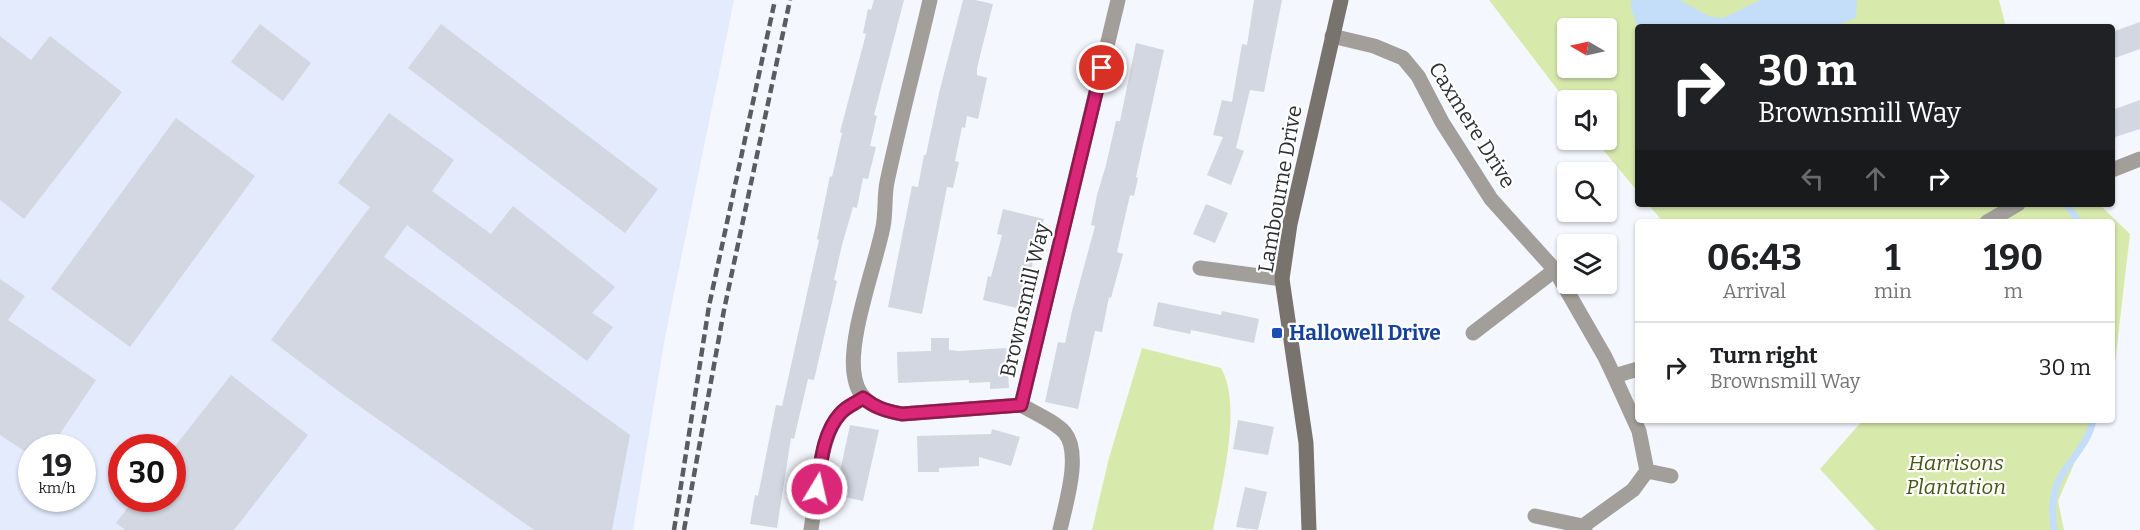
<!DOCTYPE html>
<html lang="en">
<head>
<meta charset="utf-8">
<style>
	:root { --surface:#fff; --page:#f6f6f6; --text:#202124; --muted:#757577; --line:#e0e0e0 }
	body { margin:0; font-family:Bitter,serif; background:var(--page); color:var(--text); height:100vh; display:flex; flex-direction:column; font-size:22px; white-space:nowrap }
	* { box-sizing:border-box; margin:0 }
	p { font-size:20px; color:var(--muted) }
	.icon { flex:none; width:33px; height:33px; fill:none; stroke:currentColor; stroke-width:2; stroke-linecap:round; stroke-linejoin:round }
	.map { position:relative; flex:1; overflow:hidden }
	.side { position:absolute; left:1635px; top:219px; width:480px; height:204px; display:flex; flex-direction:column; background:var(--surface); border-radius:6px; box-shadow:0 2px 4px #0004 }
	.side>* { flex:none }
	.guide { position:absolute; left:1635px; top:24px; width:480px; height:183px; border-radius:6px; box-shadow:0 2px 4px #0004; background:#202124; color:#fff; overflow:hidden }
	.needle { width:39px; rotate:279deg }
	.fabs { position:absolute; left:1557px; top:18px; display:grid; gap:12px }
	.fabs a { display:grid; place-items:center; width:60px; height:60px; border-radius:6px; background:var(--surface); box-shadow:0 2px 4px #0004; font-size:30px }
	.speed { position:absolute; left:18px; top:434px; display:flex; gap:12px; font-size:30px; font-weight:700; text-align:center }
	.speed>* { display:grid; place-content:center; width:78px; height:78px; border-radius:50%; background:var(--surface); box-shadow:0 2px 4px #0004; line-height:1 }
	.speed small { font-size:15px; font-weight:400 }
	.speed .limit { border:9px solid #d22; background:#fff; color:#111 }
	.pin { position:absolute; display:grid; place-items:center; width:51px; height:51px; color:#fff; margin:-26px; border:3px solid #fff; border-radius:50%; box-shadow:0 2px 6px #0007 }
	.me { position:absolute; width:66px; margin:-33px; rotate:9deg; stroke-linejoin:round; filter:drop-shadow(0 0 4px #0008) }
	.turn { display:flex; align-items:center; gap:21px; height:126px; padding:0 24px; font-size:27px }
	.turn .icon { width:78px; height:78px; stroke-width:2.5 }
	.turn b { display:block; font-size:42px; line-height:51px }
	.lanes { display:flex; align-items:center; height:57px; padding:0 24px; background:#0003; justify-content:center; gap:30px; direction:ltr }
	.lanes .off { opacity:.35 }
	.eta { display:flex; justify-content:space-evenly; align-items:center; height:102px; text-align:center }
	.eta b { font-size:36px; font-weight:700; line-height:42px }
	ul { padding:0; list-style:none }
	li { display:flex; align-items:center; gap:18px; height:90px; padding:0 24px; border-top:2px solid var(--line) }
	li div { flex:1 }
	li b { display:block; font-size:22px }
	li em { font-style:normal }
	.map>svg:first-child { display:block }
</style>
</head>
<body>
<div class="map">
<svg width="2140" height="530" viewBox="0 0 2140 530">
	<rect width="100%" height="100%" fill="#f4f7fe"/>
	<path fill="#e3ebfd" fill-rule="evenodd" d="M 0,0 L 734,0 L 665,337 L 633,530 L 0,530 ZM 32,447 L 82,447 L 82,498 L 32,498 ZM 122,447 L 172,447 L 172,498 L 122,498 Z"/>
	<path fill="#d7eaac" fill-rule="evenodd" d="M 1489,0 L 1999,0 L 2006,27 L 1638,27 L 1638,192 L 1595,140 L 1606,140 L 1606,100 L 1568,100 L 1567,102 ZM 1568,28 L 1606,28 L 1606,68 L 1568,68 Z
		M 1648,204 L 2099,204 L 2130,234 L 2114,371 L 2112,375 L 2112,222 L 1663,222 Z
		M 1142,348 L 1221,368 C 1243,406 1221,487 1213,530 L 1092,530 L 1109,458 Z
		M 1863,420 L 2093,420 L 2058,501 L 2064,530 L 1876,530 L 1820,469 Z"/>
	<path fill="#c4def9" d="M 1631,0 L 1680,0 L 1709,16 L 1723,18 L 1760,0 L 1857,0 L 1856,18 L 1832,27 L 1638,28 L 1631,9 Z"/>
	<g fill="none" stroke-linecap="round" stroke-linejoin="round">
		<path stroke="#c4def9" stroke-width="7" d="M 2066,204 L 2079,222
			M 2054,530 C 2051,510 2052,487 2065,470 C 2076,453 2089,441 2093,420"/>
	</g>
	<path fill="#d2d7e2" d="M 874,0 L 904,0 L 874,115 L 877,116 L 870,146 L 876,147 L 868,179 L 863,178 L 857,208 L 853,207 L 842,245 L 834,280 L 837,281 L 814,380 L 808,379 L 794,439 L 791,438 L 777,528 L 750,524 L 755,495 L 758,496 L 776,405 L 782,406 L 812,271 L 819,240 L 817,239 L 830,176 L 832,177 L 842,133 L 840,132 L 866,34 L 863,33 L 868,9 L 871,10 Z
		M 963,0 L 975,0 L 993,4 L 977,68 L 977,75 L 987,78 L 978,119 L 967,116 L 965,128 L 962,127 L 955,161 L 959,162 L 953,188 L 947,187 L 922,314 L 888,307 L 912,186 L 918,187 L 924,155 L 926,155 L 939,93 Z
		M 1254,0 L 1282,0 L 1264,92 L 1250,90 L 1236,148 L 1244,151 L 1231,185 L 1207,175 L 1223,137 L 1213,135 L 1222,100 L 1232,102 L 1242,44 L 1247,45 Z
		M 2140,22 L 2140,49 L 2112,59 L 2112,32 Z
		M 260,24 L 311,63 L 283,101 L 231,62 Z
		M 441,24 L 658,189 L 625,233 L 408,68 Z
		M 0,36 L 31,60 L 50,36 L 122,92 L 24,219 L 0,200 Z
		M 1136,43 L 1164,50 L 1136,177 L 1138,178 L 1134,196 L 1130,195 L 1117,252 L 1123,254 L 1111,298 L 1109,297 L 1102,332 L 1095,331 L 1078,409 L 1045,402 L 1058,342 L 1065,343 L 1072,311 L 1095,226 L 1091,225 L 1097,195 L 1106,165 L 1116,121 L 1120,121 Z
		M 2140,100 L 2140,129 L 2112,138 L 2112,110 Z
		M 389,113 L 454,160 L 432,191 L 491,234 L 513,206 L 615,287 L 592,313 L 613,327 L 587,361 L 407,225 L 384,257 L 630,435 L 612,530 L 534,530 L 341,393 L 271,340 L 370,207 L 338,183 Z
		M 176,118 L 255,176 L 130,347 L 51,289 Z
		M 1206,204 L 1228,213 L 1215,243 L 1193,234 Z
		M 1003,209 L 1044,219 L 1021,309 L 983,300 L 988,276 L 991,277 L 1002,235 L 997,234 Z
		M 0,279 L 25,296 L 8,320 L 96,380 L 51,447 L 32,447 L 32,456 L 0,435 Z
		M 1158,302 L 1221,315 L 1222,311 L 1259,319 L 1254,343 L 1191,330 L 1190,334 L 1153,326 Z
		M 931,338 L 949,338 L 949,350 L 959,351 L 1006,348 L 1009,388 L 990,389 L 990,382 L 969,383 L 969,380 L 898,383 L 897,352 L 931,351 Z
		M 231,375 L 308,435 L 234,530 L 125,530 L 116,523 L 135,498 L 172,498 L 172,450 Z
		M 1238,420 L 1274,427 L 1268,455 L 1233,449 Z
		M 850,425 L 879,430 L 863,501 L 835,495 Z
		M 992,429 L 1020,437 L 1011,466 L 979,457 L 979,466 L 939,468 L 939,472 L 918,472 L 917,436 L 991,434 Z
		M 1245,487 L 1267,492 L 1258,530 L 1236,527 Z"/>
	<g fill="none" stroke-linecap="round" stroke-linejoin="round">
		<path stroke="#a29e9a" stroke-width="15" d="M 930,0 C 916,61 900,121 887,182 C 884,197 886,212 883,227 C 875,267 846,342 855,379 C 860,404 880,410 902,414 L 1021,405
			M 1332,36 L 1374,46 L 1403,58 L 1418,76 L 1442,122 L 1491,199 L 1555,270 L 1605,357 L 1614,376 L 1639,431 L 1647,471 L 1633,490 L 1583,526
			M 2112,170 L 2140,159
			M 1987,222 L 2018,204
			M 1200,268 L 1282,279
			M 1473,333 L 1555,270
			M 1614,376 L 1638,369
			M 1021,405 L 1118,0
			M 1021,405 C 1033,412 1056,422 1065,433 C 1082,454 1065,506 1060,530
			M 1647,471 L 1671,476
			M 1535,516 L 1583,526 L 1585,530
			M 811,530 C 816,498 819,437 840,414 C 846,407 856,403 863,398"/>
		<path stroke="#79736e" stroke-width="15" d="M 1309,530 L 1306,443 L 1282,279 L 1290,224 L 1341,0"/>
		<path stroke="#5a5c60" stroke-width="4.5" stroke-dasharray="9 4.5" stroke-linecap="butt" d="M 674,530 L 709,306 L 775,0
			M 684,530 L 724,310 L 790,0"/>
	</g>
	<g fill="none" stroke-linecap="round" stroke-linejoin="round">
		<g stroke="#8e194d" stroke-width="15">
			<path id="route" d="M 817,489 C 821,464 822,434 840,414 C 845,407 856,403 863,398 C 876,408 886,411 902,414 L 1021,405 L 1102,68"/>
		</g>
		<use href="#route" stroke="#db2777" stroke-width="10"/>
	</g>
	<rect fill="#1a4fb4" stroke="#fff" stroke-width="2" x="1271" y="327" width="12" height="12" rx="3"/>
	<g text-anchor="middle" dominant-baseline="central" stroke-width="4.5" stroke-linejoin="round" paint-order="stroke">
		<g font-size="21" fill="#2c2e32" stroke="#fff">
			<text transform="translate(1472 125) rotate(58)">Caxmere Drive</text>
			<text transform="translate(1280 189) rotate(-80)">Lambourne Drive</text>
			<text transform="translate(1025 300) rotate(-77)">Brownsmill Way</text>
		</g>
		<g font-size="21" font-weight="bold" fill="#164399" stroke="#fff" text-anchor="start">
			<text x="1289" y="333">Hallowell Drive</text>
		</g>
		<g font-size="21" font-style="italic" fill="#475617" stroke="#fff">
			<text x="1956" y="463">Harrisons<tspan x="1956" dy="24">Plantation</tspan></text>
		</g>
	</g>
</svg>
<div class="fabs">
<a><svg class="needle" viewBox="-14 -14 28 28"><path d="M0-13l5 13h-10z" fill="#e53935"/><path d="M0 13l5-13h-10z" fill="#757577"/></svg></a>
<a><svg class="icon" aria-label="sound" viewBox="0 0 24 24"><path d="M4 9h4l5-4v14l-5-4H4zM17 9q2 3 0 6"/></svg></a>
<a><svg class="icon" aria-label="search" viewBox="0 0 24 24"><circle cx="10" cy="10" r="6"/><path d="M15 15l6 6"/></svg></a>
<a><svg class="icon" aria-label="layers" viewBox="0 0 24 24"><path d="M12 4l9 5-9 5-9-5zM3 14l9 5 9-5"/></svg></a>
</div>
<div class="speed"><div>19<small>km/h</small></div><div class="limit">30</div></div>
<div class="pin" style="left:1102px;top:68px;background:#d93025"><svg class="icon" aria-label="arrive" viewBox="0 0 24 24"><path d="M6 21V4h12l-3 4 3 4H6"/></svg></div>
<svg class="me" style="left:817px;top:489px" viewBox="-20 -20 40 40"><circle r="17" fill="#db2777" stroke="#fff" stroke-width="3"/><path d="M0-11L8 9 0 5-8 9z" fill="#fff"/></svg>
<div class="guide">
<div class="turn"><svg class="icon" aria-label="right" viewBox="0 0 24 24"><path d="M7 20v-9h11M14 6l5 5-5 5"/></svg><div><b>30 m</b>Brownsmill Way</div></div>
<div class="lanes"><svg class="icon off" aria-label="left" viewBox="0 0 24 24"><path d="M17 20v-9H6M10 6l-5 5 5 5"/></svg><svg class="icon off" aria-label="ahead" viewBox="0 0 24 24"><path d="M12 20V5M6 11l6-6 6 6"/></svg><svg class="icon" aria-label="right" viewBox="0 0 24 24"><path d="M7 20v-9h11M14 6l5 5-5 5"/></svg></div>
</div>
<section class="side">
<div class="eta">
<div><b>06:43</b><p>Arrival</p></div>
<div><b>1</b><p>min</p></div>
<div><b>190</b><p>m</p></div>
</div>
<ul>
<li><svg class="icon" aria-label="right" viewBox="0 0 24 24"><path d="M7 20v-9h11M14 6l5 5-5 5"/></svg><div><b>Turn right</b><p>Brownsmill Way</p></div><em>30 m</em></li>
</ul>
</section>
</div>
</body>
</html>
